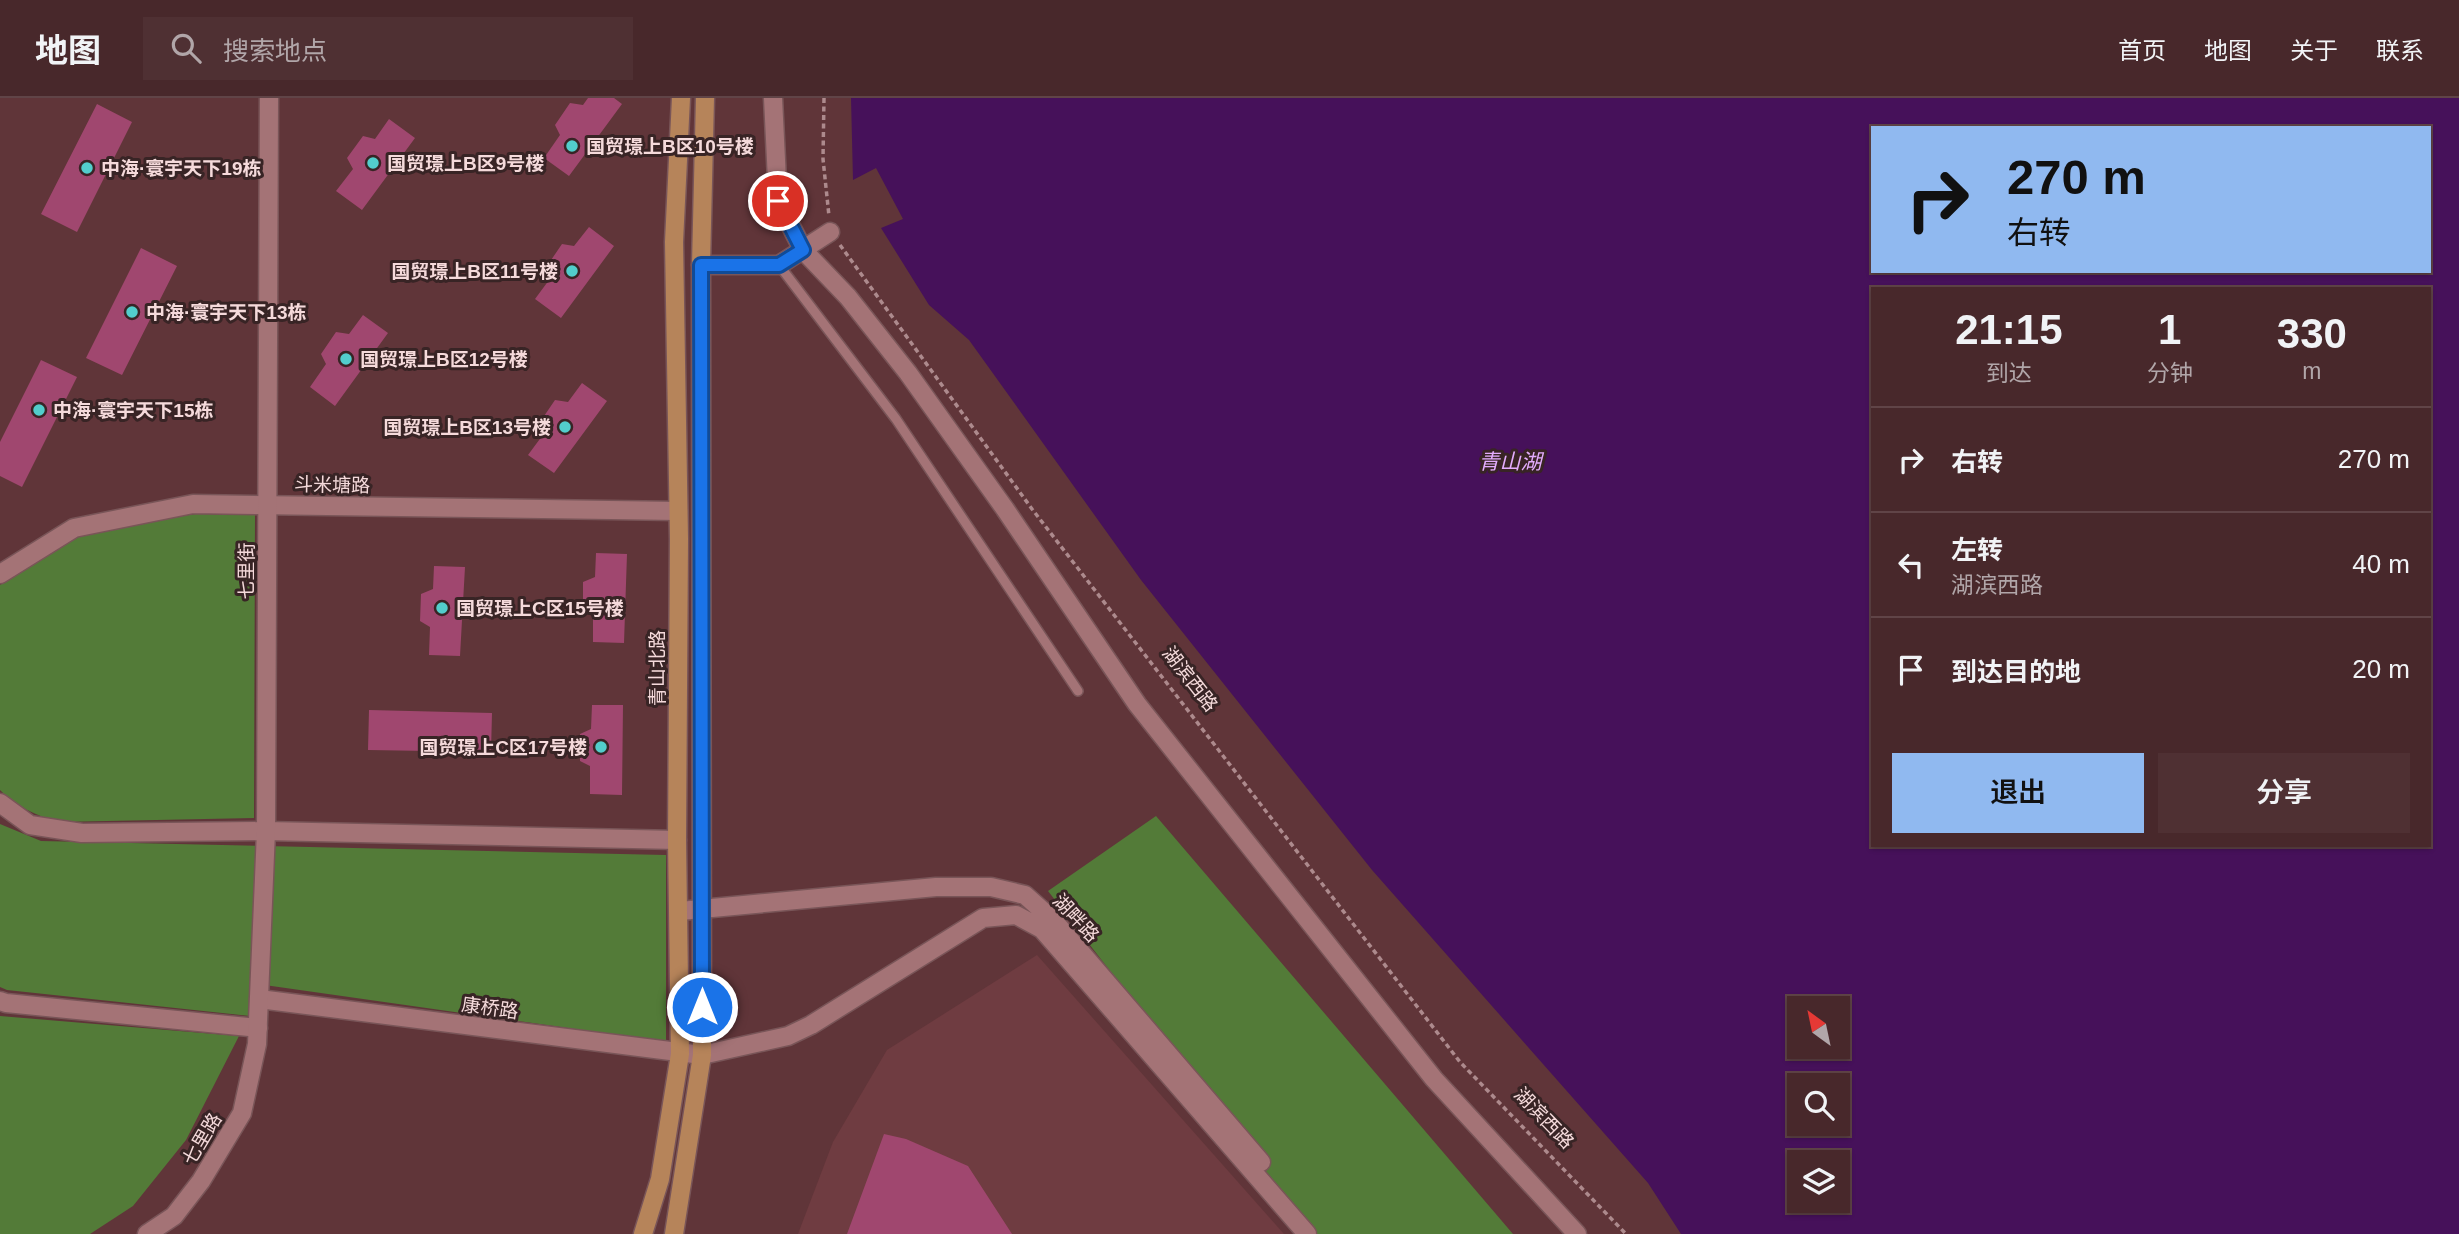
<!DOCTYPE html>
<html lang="zh">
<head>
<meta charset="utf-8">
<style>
	:root { --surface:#48282b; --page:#4f3033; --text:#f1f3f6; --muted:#b1a6a9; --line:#604447; --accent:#90b9f0 }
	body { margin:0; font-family:Arial,"Noto Sans SC",sans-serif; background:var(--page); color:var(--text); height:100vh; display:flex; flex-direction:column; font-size:26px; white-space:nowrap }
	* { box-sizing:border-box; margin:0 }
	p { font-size:23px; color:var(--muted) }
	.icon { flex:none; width:38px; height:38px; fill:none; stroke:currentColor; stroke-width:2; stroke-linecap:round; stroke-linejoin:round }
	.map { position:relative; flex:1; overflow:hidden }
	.details { position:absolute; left:1871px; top:189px; width:560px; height:560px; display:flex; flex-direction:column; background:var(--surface); border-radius:0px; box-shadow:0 2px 5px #0004,0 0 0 2px var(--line) }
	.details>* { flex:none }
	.banner { position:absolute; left:1871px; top:28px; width:560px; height:147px; border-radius:0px; box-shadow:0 2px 5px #0004,0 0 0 2px var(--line); background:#90b9f0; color:#111; overflow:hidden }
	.needle { width:46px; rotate:327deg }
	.fabs { position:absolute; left:1787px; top:898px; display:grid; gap:14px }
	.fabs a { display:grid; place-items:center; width:63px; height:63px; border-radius:0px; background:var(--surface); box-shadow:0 2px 5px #0004,0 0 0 2px var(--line); font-size:35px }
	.pin { position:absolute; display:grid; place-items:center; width:60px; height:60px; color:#fff; margin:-30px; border:4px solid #fff; border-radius:50%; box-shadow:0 2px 7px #0007 }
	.me { position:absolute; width:77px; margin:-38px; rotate:0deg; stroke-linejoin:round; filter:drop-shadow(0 0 5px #0008) }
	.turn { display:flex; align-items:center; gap:24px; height:147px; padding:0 21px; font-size:32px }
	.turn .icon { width:91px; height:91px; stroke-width:2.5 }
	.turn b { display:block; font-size:49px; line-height:60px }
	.eta { display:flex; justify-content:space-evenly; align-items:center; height:119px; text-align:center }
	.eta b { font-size:42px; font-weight:600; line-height:49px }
	.action { display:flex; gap:14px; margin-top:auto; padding:14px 21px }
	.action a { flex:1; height:80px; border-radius:0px; background:var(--accent); color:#111; font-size:28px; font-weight:600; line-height:80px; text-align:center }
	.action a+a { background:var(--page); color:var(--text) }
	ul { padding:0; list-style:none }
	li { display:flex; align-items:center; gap:21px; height:105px; padding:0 21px; border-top:2px solid var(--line) }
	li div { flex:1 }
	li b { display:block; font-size:26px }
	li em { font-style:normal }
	header { display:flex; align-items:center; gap:42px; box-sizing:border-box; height:98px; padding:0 35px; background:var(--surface); border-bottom:2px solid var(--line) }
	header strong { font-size:33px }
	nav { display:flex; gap:38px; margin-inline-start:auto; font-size:24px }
	.search { width:490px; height:63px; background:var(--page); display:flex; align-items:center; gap:18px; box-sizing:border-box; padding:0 24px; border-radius:0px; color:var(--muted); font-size:26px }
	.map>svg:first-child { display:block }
</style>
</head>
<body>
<header>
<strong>地图</strong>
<div class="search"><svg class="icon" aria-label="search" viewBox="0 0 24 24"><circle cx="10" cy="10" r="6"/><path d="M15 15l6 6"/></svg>搜索地点</div>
<nav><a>首页</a><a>地图</a><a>关于</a><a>联系</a></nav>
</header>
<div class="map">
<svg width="2459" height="1136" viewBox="0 0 2459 1136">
	<rect width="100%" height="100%" fill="#603539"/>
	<path fill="#6f3c41" d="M 1037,857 L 1284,1136 L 798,1136 L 833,1044 L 887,952 Z"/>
	<path fill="#537b38" d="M 196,416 L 255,417 L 254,720 L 58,724 C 36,717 16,709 0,692 L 0,487 L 73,439 L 152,422 Z
		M 1156,718 L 1513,1136 L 1314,1136 L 1048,793 Z
		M 0,726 L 41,743 L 666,757 L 666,944 L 250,885 L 250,918 L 7,892 L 0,889 Z
		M 0,918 L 239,938 L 186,1042 L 133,1108 L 90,1136 L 0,1136 Z"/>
	<path fill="#46115a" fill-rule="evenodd" d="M 851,0 L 2459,0 L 2459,1136 L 1681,1136 L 1648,1085 L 1372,772 L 1141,482 L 969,242 L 929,207 L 881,130 L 903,121 L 876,70 L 853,82 ZM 1872,30 L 2429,30 L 2429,173 L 1872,173 ZM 1872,191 L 2429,191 L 2429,747 L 1872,747 ZM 1799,910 L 1838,910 L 1838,948 L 1799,948 ZM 1799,987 L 1838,987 L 1838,1026 L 1799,1026 ZM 1799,1064 L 1838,1064 L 1838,1102 L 1799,1102 Z"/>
	<path fill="#a0476f" d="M 588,0 L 614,0 L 622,6 L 569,78 L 544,60 L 560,37 L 555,27 L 570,5 L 583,7 Z
		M 97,6 L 132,24 L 77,134 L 41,116 Z
		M 389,21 L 415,40 L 362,112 L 336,93 L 353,71 L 347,60 L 363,38 L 375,41 Z
		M 589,129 L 614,148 L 561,220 L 535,201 L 552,178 L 547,168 L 562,146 L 574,148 Z
		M 141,150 L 177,168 L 122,277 L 86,260 Z
		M 363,217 L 388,235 L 335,308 L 310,289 L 326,266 L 321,256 L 336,234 L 349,236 Z
		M 41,262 L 77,279 L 22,389 L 0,378 L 0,344 Z
		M 582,285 L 607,303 L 554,375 L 528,357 L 545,334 L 540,324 L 555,302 L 568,304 Z
		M 596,455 L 627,456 L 624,545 L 593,544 L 593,516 L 583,511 L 583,484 L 595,479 Z
		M 434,468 L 465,469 L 460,558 L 429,557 L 430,529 L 420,523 L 421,496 L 433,491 Z
		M 592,607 L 623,607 L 622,697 L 590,696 L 590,668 L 580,663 L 580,636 L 591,631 Z
		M 369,612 L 492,615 L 491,654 L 368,652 Z
		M 884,1036 L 906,1041 L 968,1068 L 1012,1136 L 847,1136 Z"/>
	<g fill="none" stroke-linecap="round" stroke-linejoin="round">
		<g stroke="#795558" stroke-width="12">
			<path id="service" d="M 779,167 L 896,321 L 1078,593"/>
		</g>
		<g stroke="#795558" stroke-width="21">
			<path id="minor" d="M 701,167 L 779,167 L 830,134
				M 0,476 L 74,430 L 193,406 L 678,413
				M 0,705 L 30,727 L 82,735 L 266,733 L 677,742
				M 680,813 L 936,789 L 991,789 L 1025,797 L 1054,823 L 1261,1064
				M 259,901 L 702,957 L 788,938 L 811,927 L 983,820 L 1016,817 L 1042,831 L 1307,1136
				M 0,903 L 6,905 L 258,930"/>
		</g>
		<g stroke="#795558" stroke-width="21">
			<path id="tertiary" d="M 773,0 L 778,103 L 803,152 L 848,199 L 908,275 L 1005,411 L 1137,606 L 1434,981 L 1577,1136
				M 147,1136 L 174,1118 L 201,1083 L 242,1015 L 257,946 L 266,733 L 269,0"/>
		</g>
		<g stroke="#795558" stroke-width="21">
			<path id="primary" d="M 643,1136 L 660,1081 L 680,956 L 677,742 L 679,441 L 674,144 L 681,0
				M 674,1136 L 702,957 L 701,167 L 705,0"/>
		</g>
		<path stroke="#ad8a8d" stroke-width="3.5" stroke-dasharray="5 3.5" stroke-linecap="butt" d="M 824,0 L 823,61 L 829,118
			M 840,147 L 1032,411 L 1460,964 L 1626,1136"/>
		<use href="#service" stroke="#a47376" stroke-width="9"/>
		<use href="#minor" stroke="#a47376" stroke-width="18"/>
		<use href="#tertiary" stroke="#a47376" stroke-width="18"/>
		<use href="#primary" stroke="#b6845a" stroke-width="18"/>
	</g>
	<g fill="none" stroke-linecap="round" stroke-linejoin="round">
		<g stroke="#114b97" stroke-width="18">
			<path id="route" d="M 702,909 L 701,167 L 779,167 L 803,152 L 778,103"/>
		</g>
		<use href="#route" stroke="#1a73e8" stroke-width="12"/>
	</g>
	<g fill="#52cdcc" stroke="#382425" stroke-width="2.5">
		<circle cx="572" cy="48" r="7"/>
		<circle cx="373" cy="65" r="7"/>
		<circle cx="87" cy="70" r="7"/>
		<circle cx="572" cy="173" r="7"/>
		<circle cx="132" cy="214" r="7"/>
		<circle cx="346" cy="261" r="7"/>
		<circle cx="39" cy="312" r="7"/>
		<circle cx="565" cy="329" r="7"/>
		<circle cx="442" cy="510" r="7"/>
		<circle cx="601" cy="649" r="7"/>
	</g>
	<g text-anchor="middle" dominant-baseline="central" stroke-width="6" stroke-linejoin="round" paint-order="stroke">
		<g font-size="19" font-weight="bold" fill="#f5dadb" stroke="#382425" text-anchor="start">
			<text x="586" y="48">国贸璟上B区10号楼</text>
			<text x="387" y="65">国贸璟上B区9号楼</text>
			<text x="101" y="70">中海·寰宇天下19栋</text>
			<text x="558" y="173" text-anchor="end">国贸璟上B区11号楼</text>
			<text x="146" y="214">中海·寰宇天下13栋</text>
			<text x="360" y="261">国贸璟上B区12号楼</text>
			<text x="53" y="312">中海·寰宇天下15栋</text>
			<text x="551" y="329" text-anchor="end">国贸璟上B区13号楼</text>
			<text x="456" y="510">国贸璟上C区15号楼</text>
			<text x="587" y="649" text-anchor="end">国贸璟上C区17号楼</text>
		</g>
		<g font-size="19" fill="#f5dadb" stroke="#382425">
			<text transform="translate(332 387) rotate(1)">斗米塘路</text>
			<text transform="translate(246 473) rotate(-90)">七里街</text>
			<text transform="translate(657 570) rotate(-90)">青山北路</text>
			<text transform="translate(1190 581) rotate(52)">湖滨西路</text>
			<text transform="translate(1076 820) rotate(47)">湖畔路</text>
			<text transform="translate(490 910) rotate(8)">康桥路</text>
			<text transform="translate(1544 1020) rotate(46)">湖滨西路</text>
			<text transform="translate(202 1041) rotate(-59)">七里路</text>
		</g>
		<g font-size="21" font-style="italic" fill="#e3acfd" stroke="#382425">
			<text x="1510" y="363">青山湖</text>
		</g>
	</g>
</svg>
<div class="fabs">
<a><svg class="needle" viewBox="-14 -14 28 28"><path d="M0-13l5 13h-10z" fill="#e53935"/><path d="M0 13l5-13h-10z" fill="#b1a6a9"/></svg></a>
<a><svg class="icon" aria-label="search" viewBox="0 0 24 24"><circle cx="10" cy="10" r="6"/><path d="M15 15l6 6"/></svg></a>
<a><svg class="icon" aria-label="layers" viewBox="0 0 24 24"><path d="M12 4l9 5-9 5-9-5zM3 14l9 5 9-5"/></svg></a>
</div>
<div class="pin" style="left:778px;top:103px;background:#d93025"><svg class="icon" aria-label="arrive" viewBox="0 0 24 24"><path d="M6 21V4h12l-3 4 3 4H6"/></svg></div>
<svg class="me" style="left:702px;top:909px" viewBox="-20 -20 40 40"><circle r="17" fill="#1a73e8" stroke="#fff" stroke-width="3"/><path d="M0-11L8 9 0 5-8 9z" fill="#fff"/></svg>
<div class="banner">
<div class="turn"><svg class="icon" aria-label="right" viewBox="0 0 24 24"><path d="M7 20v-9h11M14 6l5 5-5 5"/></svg><div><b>270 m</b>右转</div></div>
</div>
<section class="details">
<div class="eta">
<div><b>21:15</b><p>到达</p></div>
<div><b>1</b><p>分钟</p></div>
<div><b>330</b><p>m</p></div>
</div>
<ul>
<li><svg class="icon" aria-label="right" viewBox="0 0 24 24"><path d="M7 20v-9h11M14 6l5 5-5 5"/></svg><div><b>右转</b></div><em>270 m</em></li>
<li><svg class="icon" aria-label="left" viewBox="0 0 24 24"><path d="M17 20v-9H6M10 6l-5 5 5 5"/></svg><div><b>左转</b><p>湖滨西路</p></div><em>40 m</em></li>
<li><svg class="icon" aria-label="arrive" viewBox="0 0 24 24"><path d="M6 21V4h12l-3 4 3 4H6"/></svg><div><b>到达目的地</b></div><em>20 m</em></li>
</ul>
<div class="action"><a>退出</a><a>分享</a></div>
</section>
</div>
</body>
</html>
